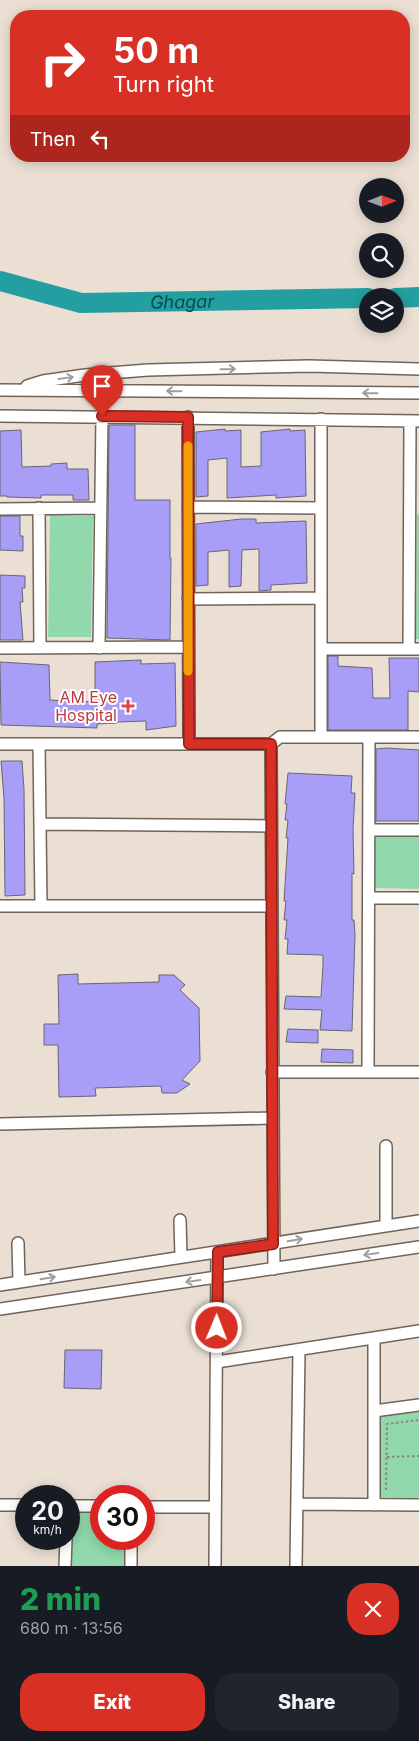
<!DOCTYPE html>
<html lang="en">
<head>
<meta charset="utf-8">
<style>
	:root { --surface:#171b24; --page:#20242c; --text:#f1f3f6; --muted:#9ea1a6; --accent:#d93025 }
	body { margin:0; font-family:Inter,sans-serif; background:var(--page); color:var(--text); height:100vh; display:flex; flex-direction:column; font-size:19px; white-space:nowrap }
	* { box-sizing:border-box; margin:0 }
	p { font-size:16px; color:var(--muted) }
	.icon { flex:none; width:28px; height:28px; fill:none; stroke:currentColor; stroke-width:2; stroke-linecap:round; stroke-linejoin:round }
	.map { position:relative; height:1566px; overflow:hidden }
	.panel { display:flex; flex-direction:column; background:var(--surface); flex:1 }
	.panel>* { flex:none }
	.guide { position:absolute; left:10px; top:10px; width:400px; height:152px; border-radius:20px; box-shadow:0 2px 12px #0003; background:#d93025; color:#fff; overflow:hidden }
	.needle { width:32px; rotate:89deg }
	.fabs { position:absolute; left:359px; top:178px; display:grid; gap:10px }
	.fabs a { display:grid; place-items:center; width:45px; height:45px; border-radius:50%; background:var(--surface); box-shadow:0 2px 12px #0003; font-size:25px }
	.speed { position:absolute; left:15px; top:1485px; display:flex; gap:10px; font-size:25px; font-weight:700; text-align:center }
	.speed>* { display:grid; place-content:center; width:65px; height:65px; border-radius:50%; background:var(--surface); box-shadow:0 2px 12px #0003; line-height:1 }
	.speed small { font-size:12px; font-weight:400 }
	.speed .limit { border:8px solid #d22; background:#fff; color:#111 }
	.pin { position:absolute; display:grid; place-items:center; width:42px; height:42px; color:#fff; margin:-51px -21px; border-radius:50% 50% 50% 0; rotate:-45deg; box-shadow:0 0 5px #0007 }
	.pin .icon { rotate:45deg }
	.me { position:absolute; width:55px; margin:-28px; rotate:1deg; stroke-linejoin:round; filter:drop-shadow(0 0 4px #0008) }
	.turn { display:flex; align-items:center; gap:18px; height:105px; padding:0 20px; font-size:22px }
	.turn .icon { width:65px; height:65px; stroke-width:2.5 }
	.turn b { display:block; font-size:35px; line-height:42px }
	.then { display:flex; align-items:center; height:48px; padding:0 20px; background:#0003; gap:10px; font-size:19px }
	.round { display:grid; place-items:center; flex:none; width:52px; height:52px; border-radius:20px; background:var(--page) }
	.overview { display:flex; align-items:center; justify-content:space-between; height:85px; padding:0 20px }
	h1 { font-size:30px; font-weight:800; line-height:38px; color:#1e9e55 }
	.cta { display:flex; gap:10px; margin-top:auto; padding:10px 20px }
	.cta a { flex:1; height:58px; border-radius:20px; background:var(--accent); color:#fff; font-size:20px; font-weight:800; line-height:58px; text-align:center }
	.cta a+a { background:var(--page); color:var(--text) }
	.map>svg:first-child { display:block }
</style>
</head>
<body>
<div class="map">
<svg width="419" height="1566" viewBox="0 0 419 1566">
	<rect width="100%" height="100%" fill="#ebdfd4"/>
	<path fill="#91d8ac" d="M 417,514 L 419,514 L 419,639 L 416,639 Z
		M 50,515 L 93,516 L 91,637 L 48,637 Z
		M 375,834 L 419,834 L 419,889 L 375,888 Z
		M 419,1409 L 419,1498 L 379,1497 L 378,1414 Z
		M 70,1509 L 101,1509 L 101,1539 L 124,1539 L 124,1566 L 70,1566 Z"/>
	<g fill="none" stroke-linecap="round" stroke-linejoin="round">
		<g stroke="#239fa1" stroke-width="20">
			<path id="s1" d="M 0,281 L 81,303 L 368,298"/>
			<path d="M 395,298 L 419,297"/>
		</g>
	</g>
	<path fill="#a89ef7" stroke="#676673" d="M 109,425 L 135,425 L 135,500 L 170,500 L 170,558 L 171,558 L 170,640 L 107,638 Z
		M 225,429 L 225,431 L 241,430 L 241,467 L 261,466 L 261,432 L 290,429 L 290,431 L 305,430 L 306,496 L 276,498 L 276,495 L 227,498 L 227,458 L 208,460 L 208,496 L 196,497 L 196,432 Z
		M 21,430 L 22,467 L 51,466 L 51,464 L 67,463 L 67,469 L 88,469 L 89,500 L 73,500 L 73,495 L 41,495 L 41,498 L 7,497 L 7,496 L 0,496 L 0,431 Z
		M 0,516 L 20,516 L 20,536 L 23,536 L 23,551 L 0,550 Z
		M 241,519 L 256,519 L 256,523 L 306,521 L 307,583 L 271,585 L 271,590 L 259,591 L 259,549 L 242,550 L 241,586 L 229,587 L 229,550 L 208,552 L 208,585 L 196,586 L 196,524 Z
		M 0,575 L 25,576 L 25,588 L 22,588 L 23,602 L 20,602 L 23,640 L 0,640 Z
		M 328,656 L 338,656 L 338,666 L 372,668 L 373,698 L 390,698 L 389,658 L 419,658 L 419,692 L 408,691 L 408,730 L 328,730 Z
		M 141,660 L 141,664 L 175,663 L 176,726 L 146,730 L 146,721 L 117,722 L 117,723 L 97,724 L 97,728 L 1,725 L 0,662 L 49,665 L 50,700 L 80,702 L 80,701 L 95,702 L 95,662 Z
		M 387,748 L 419,750 L 419,821 L 376,821 L 376,749 Z
		M 1,761 L 22,761 L 24,789 L 25,895 L 5,896 L 4,798 Z
		M 288,773 L 352,776 L 351,793 L 355,793 L 353,829 L 354,874 L 352,873 L 352,920 L 354,920 L 355,935 L 352,1031 L 320,1030 L 322,1010 L 284,1009 L 286,996 L 321,997 L 323,965 L 323,955 L 287,954 L 288,939 L 285,939 L 287,920 L 284,920 L 286,901 L 284,901 L 288,838 L 286,838 L 288,820 L 285,820 L 287,804 L 285,804 Z
		M 78,974 L 78,984 L 159,982 L 159,975 L 174,975 L 185,985 L 180,990 L 199,1008 L 200,1061 L 182,1080 L 190,1084 L 177,1093 L 162,1093 L 161,1086 L 95,1088 L 96,1096 L 59,1097 L 58,1045 L 44,1045 L 44,1024 L 59,1024 L 58,975 Z
		M 288,1029 L 318,1030 L 318,1043 L 286,1042 Z
		M 322,1049 L 353,1050 L 353,1063 L 321,1062 Z
		M 65,1350 L 102,1350 L 101,1389 L 64,1388 Z"/>
	<g fill="none" stroke-linecap="round" stroke-linejoin="round">
		<g stroke="#6f645b" stroke-width="14">
			<path id="minor" d="M 27,386 L 43,381 L 85,375 L 148,370 L 309,366 L 419,369
				M 0,390 L 419,393
				M 0,416 L 419,421
				M 188,417 L 189,744
				M 321,419 L 321,737
				M 188,507 L 321,508
				M 39,508 L 40,648
				M 0,509 L 101,508
				M 188,599 L 321,598
				M 0,648 L 188,647
				M 99,648 L 102,416
				M 321,649 L 419,649
				M 409,649 L 410,421
				M 0,744 L 271,744 L 280,737 L 419,737
				M 39,744 L 41,906
				M 271,744 L 274,1269
				M 40,824 L 271,826
				M 369,830 L 419,830
				M 369,898 L 419,898
				M 0,906 L 272,906
				M 272,1072 L 419,1072
				M 368,1072 L 369,737
				M 0,1124 L 273,1118
				M 386,1146 L 386,1226
				M 180,1220 L 181,1257
				M 18,1243 L 19,1282
				M 0,1285 L 419,1221
				M 0,1309 L 419,1247
				M 374,1339 L 374,1505
				M 217,1362 L 419,1331
				M 374,1411 L 419,1405
				M 297,1504 L 419,1505
				M 0,1505 L 26,1505
				M 69,1506 L 101,1506
				M 144,1507 L 215,1507
				M 131,1539 L 131,1566
				M 65,1566 L 66,1539
				M 215,1566 L 217,1252
				M 296,1566 L 299,1350"/>
		</g>
		<path stroke="#8e857d" stroke-width="2" stroke-dasharray="2.5 2.5" stroke-linecap="butt" d="M 387,1457 L 419,1456
			M 386,1490 L 387,1424 L 419,1420"/>
		<use href="#minor" stroke="#fff" stroke-width="11"/>
	</g>
	<defs><path id="oneway-shaft" d="M-6 0H5M1.5-3L5.5 0L1.5 3" fill="none" stroke-width="1.6" stroke-linecap="round" stroke-linejoin="round" transform="scale(1.25)"/></defs>
	<g stroke="#a09e9d">
		<use href="#oneway-shaft" transform="translate(228 369) rotate(-1)"/>
		<use href="#oneway-shaft" transform="translate(66 378) rotate(-8)"/>
		<use href="#oneway-shaft" transform="translate(174 391) rotate(-179)"/>
		<use href="#oneway-shaft" transform="translate(370 393) rotate(-179)"/>
		<use href="#oneway-shaft" transform="translate(295 1240) rotate(-9)"/>
		<use href="#oneway-shaft" transform="translate(371 1254) rotate(172)"/>
		<use href="#oneway-shaft" transform="translate(48 1278) rotate(-9)"/>
		<use href="#oneway-shaft" transform="translate(193 1281) rotate(172)"/>
	</g>
	<g fill="none" stroke-linecap="round" stroke-linejoin="round">
		<g stroke="#8d1f18" stroke-width="12">
			<path id="route" d="M 102,416 L 188,417 L 189,744 L 271,744 L 273,1244 L 218,1252 L 217,1328"/>
		</g>
		<use href="#route" stroke="#d93025" stroke-width="9"/>
		<path stroke="#f59e0b" stroke-width="9" d="M 188,446 L 188,671"/>
	</g>
	<path fill="#e0444e" stroke="#fff" stroke-width="2" d="M125.5 698.5h5v5h5v5h-5v5h-5v-5h-5v-5h5z"/>
	<g text-anchor="middle" dominant-baseline="central" stroke-width="4" stroke-linejoin="round" paint-order="stroke">
		<g font-size="16" fill="#be3a42" stroke="#fff" text-anchor="end">
			<text x="117" y="697">AM Eye<tspan x="117" dy="18">Hospital</tspan></text>
		</g>
		<g font-size="18" font-style="italic" fill="#054c4e" stroke="#fff">
			<text stroke="none"><textPath href="#s1" startOffset="185">Ghagar</textPath></text>
		</g>
	</g>
</svg>
<div class="fabs">
<a><svg class="needle" viewBox="-14 -14 28 28"><path d="M0-13l5 13h-10z" fill="#e53935"/><path d="M0 13l5-13h-10z" fill="#9ea1a6"/></svg></a>
<a><svg class="icon" aria-label="search" viewBox="0 0 24 24"><circle cx="10" cy="10" r="6"/><path d="M15 15l6 6"/></svg></a>
<a><svg class="icon" aria-label="layers" viewBox="0 0 24 24"><path d="M12 4l9 5-9 5-9-5zM3 14l9 5 9-5"/></svg></a>
</div>
<div class="speed"><div>20<small>km/h</small></div><div class="limit">30</div></div>
<div class="pin" style="left:102px;top:416px;background:#d93025"><svg class="icon" aria-label="arrive" viewBox="0 0 24 24"><path d="M6 21V4h12l-3 4 3 4H6"/></svg></div>
<svg class="me" style="left:217px;top:1328px" viewBox="-20 -20 40 40"><circle r="17" fill="#d93025" stroke="#fff" stroke-width="3"/><path d="M0-11L8 9 0 5-8 9z" fill="#fff"/></svg>
<div class="guide">
<div class="turn"><svg class="icon" aria-label="right" viewBox="0 0 24 24"><path d="M7 20v-9h11M14 6l5 5-5 5"/></svg><div><b>50 m</b>Turn right</div></div>
<div class="then">Then<svg class="icon" aria-label="left" viewBox="0 0 24 24"><path d="M17 20v-9H6M10 6l-5 5 5 5"/></svg></div>
</div>
</div>
<section class="panel">
<div class="overview"><div><h1>2 min</h1><p>680 m · 13:56</p></div><a class="round" style="background:#d93025;color:#fff"><svg class="icon" aria-label="close" viewBox="0 0 24 24"><path d="M6 6l12 12M18 6L6 18"/></svg></a></div>
<div class="cta"><a>Exit</a><a>Share</a></div>
</section>
</body>
</html>
